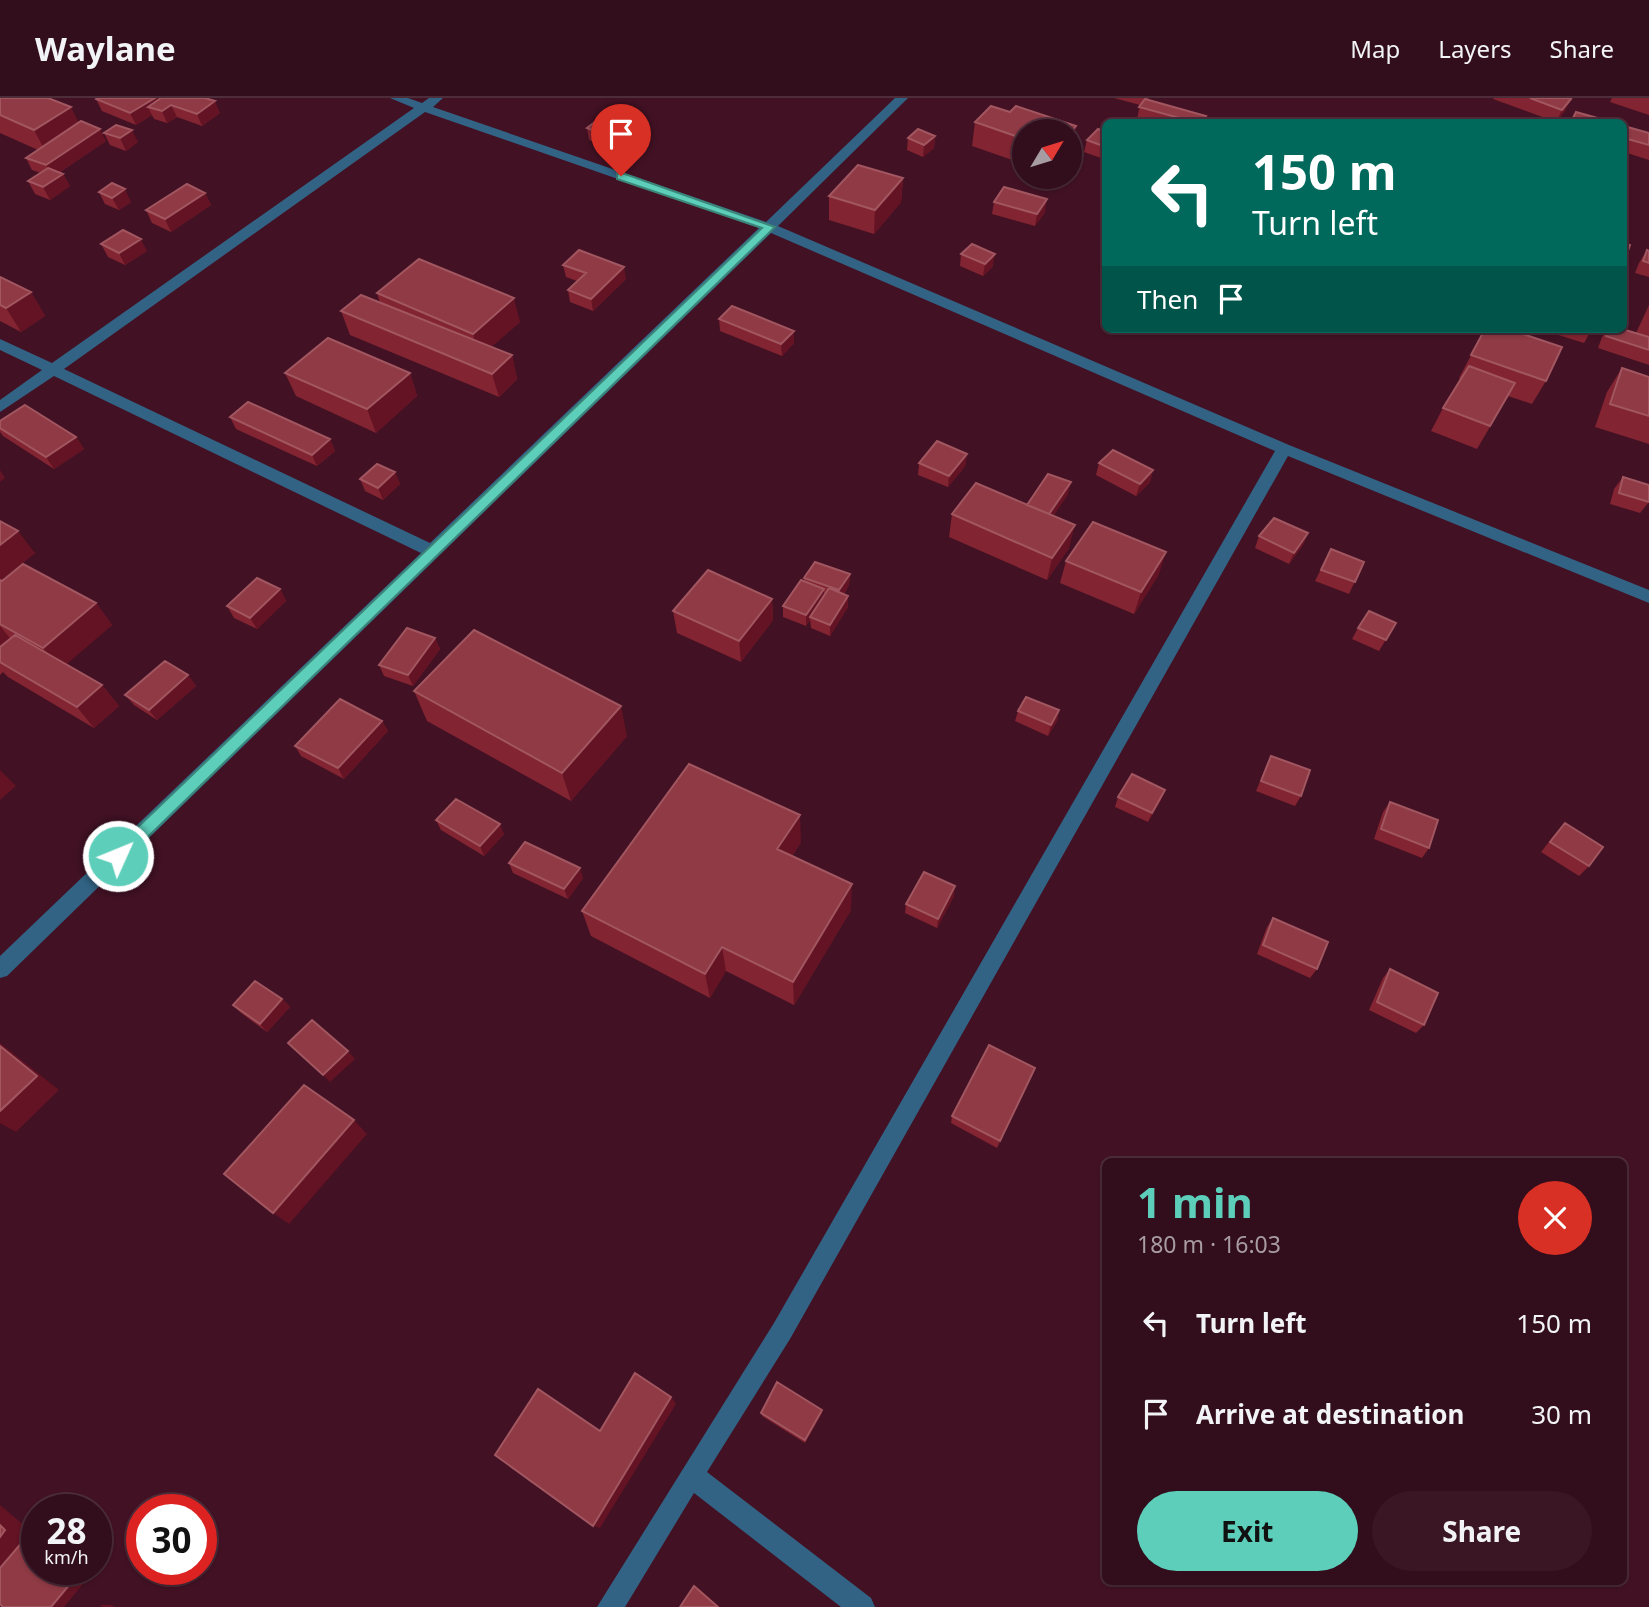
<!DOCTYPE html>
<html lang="en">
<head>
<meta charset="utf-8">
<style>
	:root { --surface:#320d1b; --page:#3a1624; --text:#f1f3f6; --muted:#a89ca3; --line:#4d2d3a; --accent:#5cceba }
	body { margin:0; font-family:"Noto Sans",sans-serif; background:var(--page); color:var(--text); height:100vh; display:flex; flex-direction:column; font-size:26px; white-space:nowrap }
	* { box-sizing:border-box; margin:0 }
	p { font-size:23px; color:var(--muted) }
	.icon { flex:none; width:38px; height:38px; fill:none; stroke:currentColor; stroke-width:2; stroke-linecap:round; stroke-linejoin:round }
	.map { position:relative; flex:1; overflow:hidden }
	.side { position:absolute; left:1102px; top:1060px; width:525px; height:427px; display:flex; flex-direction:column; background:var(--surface); border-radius:10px; box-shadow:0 2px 5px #0004,0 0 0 2px var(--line) }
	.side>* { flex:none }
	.hud { position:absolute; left:1102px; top:21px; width:525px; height:214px; border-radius:10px; box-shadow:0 2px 5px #0004,0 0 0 2px var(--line); background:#00695c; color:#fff; overflow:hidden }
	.needle { width:46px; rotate:52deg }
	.controls { position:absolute; left:1012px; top:21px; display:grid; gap:14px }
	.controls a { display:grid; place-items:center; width:70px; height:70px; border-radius:50%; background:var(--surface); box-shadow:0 2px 5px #0004,0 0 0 2px var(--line); font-size:35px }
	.speed { position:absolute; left:21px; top:1396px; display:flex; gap:14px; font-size:35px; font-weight:700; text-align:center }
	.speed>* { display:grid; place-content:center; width:91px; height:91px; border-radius:50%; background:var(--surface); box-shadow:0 2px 5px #0004,0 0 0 2px var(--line); line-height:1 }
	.speed small { font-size:18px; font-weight:400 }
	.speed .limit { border:10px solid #d22; background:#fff; color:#111 }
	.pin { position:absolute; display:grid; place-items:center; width:60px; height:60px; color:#fff; margin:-72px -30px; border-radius:50% 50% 50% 0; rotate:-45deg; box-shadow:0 0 7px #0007 }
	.pin .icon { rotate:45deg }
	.me { position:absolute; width:77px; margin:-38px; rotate:46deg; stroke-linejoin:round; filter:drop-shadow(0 0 5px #0008) }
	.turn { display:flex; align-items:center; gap:24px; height:147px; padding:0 35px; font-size:32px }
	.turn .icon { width:91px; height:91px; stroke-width:2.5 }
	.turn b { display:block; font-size:49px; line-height:60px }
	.then { display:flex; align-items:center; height:66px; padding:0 35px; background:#0003; gap:14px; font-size:26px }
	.round { display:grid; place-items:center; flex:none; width:74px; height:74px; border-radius:37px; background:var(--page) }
	.overview { display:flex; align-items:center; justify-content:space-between; height:119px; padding:0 35px }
	h1 { font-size:42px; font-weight:700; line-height:52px; color:var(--accent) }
	.primary-button { display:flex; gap:14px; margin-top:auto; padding:14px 35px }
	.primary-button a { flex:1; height:80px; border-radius:42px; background:var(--accent); color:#111; font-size:28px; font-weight:700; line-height:80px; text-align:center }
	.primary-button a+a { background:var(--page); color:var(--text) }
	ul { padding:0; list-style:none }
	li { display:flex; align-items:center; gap:21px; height:91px; padding:0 35px }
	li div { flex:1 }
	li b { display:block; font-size:26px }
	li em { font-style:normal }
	header { display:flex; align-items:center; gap:42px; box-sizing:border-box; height:98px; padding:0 35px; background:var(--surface); border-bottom:2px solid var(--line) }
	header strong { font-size:33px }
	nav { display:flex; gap:38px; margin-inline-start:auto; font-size:24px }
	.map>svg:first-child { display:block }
</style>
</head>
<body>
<header>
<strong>Waylane</strong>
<nav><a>Map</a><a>Layers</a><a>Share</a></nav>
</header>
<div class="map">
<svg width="1649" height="1509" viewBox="0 0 1649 1509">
	<rect width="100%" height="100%" fill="#421124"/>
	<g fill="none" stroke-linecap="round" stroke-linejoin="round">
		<path fill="#326384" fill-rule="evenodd" d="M 390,0 L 408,0 L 422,5 L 429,0 L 443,0 L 433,9 L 766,124 L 895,0 L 908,0 L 778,128 L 1289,347 L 1649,492 L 1649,505 L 1288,358 L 790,1241 L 707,1374 L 871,1500 L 875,1509 L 841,1509 L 694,1395 L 625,1509 L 597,1509 L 774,1225 L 1275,353 L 771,135 L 7,878 L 0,880 L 0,858 L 421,455 L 54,278 L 0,314 L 0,302 L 42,272 L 0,252 L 0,241 L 52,265 L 414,10 ZM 425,14 L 759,130 L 430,445 L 64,271 Z"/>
	</g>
	<path fill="#822431" d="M 0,0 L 78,25 L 106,43 L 60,74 L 63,76 L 70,88 L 50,102 L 35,96 L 28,83 L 41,75 L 32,72 L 26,60 L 38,52 L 0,35 Z
		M 205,0 L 220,15 L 202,28 L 177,19 L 167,25 L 154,21 L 152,17 L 136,27 L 102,13 L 96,1 Z
		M 1114,0 L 1149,0 L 1148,1 L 1205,24 L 1149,24 L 1137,21 L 1140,7 Z
		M 1494,0 L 1567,0 L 1565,13 L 1556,24 L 1493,1 Z
		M 1612,0 L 1649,0 L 1649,17 L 1610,4 Z
		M 1010,14 L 1076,28 L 1072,52 L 1024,33 L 1024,66 L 972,48 L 975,24 Z
		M 630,25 L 631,37 L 612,52 L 589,42 L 587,30 Z
		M 1624,28 L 1649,35 L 1649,62 L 1624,54 Z
		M 1098,31 L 1106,54 L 1101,60 L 1084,54 L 1087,42 Z
		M 104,35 L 138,44 L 126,53 L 110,47 Z
		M 935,38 L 934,50 L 923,59 L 907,52 L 908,40 Z
		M 903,80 L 901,104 L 874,136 L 829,122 L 829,98 Z
		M 99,94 L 131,104 L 119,112 L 105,106 Z
		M 205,95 L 211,107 L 171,134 L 152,125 L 146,112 Z
		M 994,104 L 1045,114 L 1035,128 L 992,116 Z
		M 101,146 L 147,153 L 125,167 L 108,159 Z
		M 1647,152 L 1649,153 L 1649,179 L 1635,175 L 1639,165 Z
		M 961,156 L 993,168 L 983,178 L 960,168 Z
		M 563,167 L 626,181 L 593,213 L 570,204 L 568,192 L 577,183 L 566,179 Z
		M 0,179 L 31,194 L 45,218 L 21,234 L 0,223 Z
		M 377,195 L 520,224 L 491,249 L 512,257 L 517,281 L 499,299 L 350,237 L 341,213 L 380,205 Z
		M 1649,207 L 1649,267 L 1598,250 L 1602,239 L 1607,231 L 1622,231 L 1636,235 Z
		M 719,221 L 794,245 L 782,258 L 720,233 Z
		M 1485,231 L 1546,283 L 1532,306 L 1508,298 L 1477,351 L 1431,333 L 1443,310 L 1460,281 L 1459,280 Z
		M 1539,231 L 1592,231 L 1584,245 Z
		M 1622,270 L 1649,279 L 1649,346 L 1595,329 L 1607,294 Z
		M 285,275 L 410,275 L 417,298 L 376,335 L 296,298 Z
		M 230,319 L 330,341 L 335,353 L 317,368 L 236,331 Z
		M 0,323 L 76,339 L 84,351 L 54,371 L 3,338 L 0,334 Z
		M 967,356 L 965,368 L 948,389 L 918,377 L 919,365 Z
		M 1099,365 L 1153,372 L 1150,384 L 1136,398 L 1096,377 Z
		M 395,374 L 400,386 L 383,402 L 365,393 L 360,381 Z
		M 1623,379 L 1649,404 L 1640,415 L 1610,406 L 1614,391 Z
		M 1068,396 L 1053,418 L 1069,450 L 1047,482 L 949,439 L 952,416 L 1027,407 Z
		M 0,423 L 35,455 L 1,482 L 96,505 L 112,527 L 66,566 L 102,587 L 119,608 L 94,630 L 8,579 L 3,574 L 0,577 Z
		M 1308,435 L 1303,447 L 1289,466 L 1255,450 L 1259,438 Z
		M 1331,451 L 1364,464 L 1349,496 L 1315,483 Z
		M 1066,463 L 1159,476 L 1134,516 L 1060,485 Z
		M 850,476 L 849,487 L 844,496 L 848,509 L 830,538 L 811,530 L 810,522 L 806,528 L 783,519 L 783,508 L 804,484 L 804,480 Z
		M 280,491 L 286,503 L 257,531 L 234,520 L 227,508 Z
		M 772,501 L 773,522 L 741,564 L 677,535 L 673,513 Z
		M 1396,525 L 1379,553 L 1352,541 L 1358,530 Z
		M 435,540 L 440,551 L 413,588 L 384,578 L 379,567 Z
		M 188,577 L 196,588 L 157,622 L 134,607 L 125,597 Z
		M 414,593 L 627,638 L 571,703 L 427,623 Z
		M 1059,612 L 1057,623 L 1048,638 L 1015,623 L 1018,613 Z
		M 382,623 L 388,633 L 344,681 L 301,658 L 295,648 Z
		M 1271,658 L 1301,698 L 1295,708 L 1256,693 Z
		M 1118,699 L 1161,702 L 1148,724 L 1115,709 Z
		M 1390,704 L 1429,750 L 1422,760 L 1374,741 L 1383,714 Z
		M 436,722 L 504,736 L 484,758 L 441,732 Z
		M 1565,725 L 1589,768 L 1579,778 L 1541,754 L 1556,735 Z
		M 801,744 L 792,758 L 851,812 L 794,907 L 726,873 L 710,900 L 591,838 L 582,813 Z
		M 509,765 L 583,780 L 568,801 L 513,775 Z
		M 954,798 L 937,830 L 905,815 L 906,806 Z
		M 1273,820 L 1317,871 L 1310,880 L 1257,856 L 1267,829 Z
		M 1390,871 L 1424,927 L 1416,935 L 1369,912 L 1383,880 Z
		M 282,901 L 290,909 L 267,934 L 241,915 L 233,907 Z
		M 1032,977 L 997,1050 L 951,1025 L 952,1018 Z
		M 761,1315 L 822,1315 L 805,1345 L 762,1318 Z"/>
	<path fill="#631323" d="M 155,0 L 171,0 L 148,9 L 152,17 L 136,27 L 130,15 Z
		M 1571,1 L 1565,13 L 1556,24 L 1562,12 Z
		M 215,3 L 220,15 L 202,28 L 197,16 Z
		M 171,7 L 177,19 L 167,25 L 162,13 Z
		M 71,9 L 83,33 L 47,56 L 34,32 Z
		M 630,25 L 631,37 L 612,52 L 610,39 Z
		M 1076,28 L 1072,52 L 1069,56 L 1069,36 Z
		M 100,31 L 106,43 L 52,79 L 46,67 Z
		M 132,32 L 138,44 L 126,53 L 120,40 Z
		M 935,38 L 934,50 L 923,59 L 924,47 Z
		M 1106,45 L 1106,54 L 1101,60 L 1103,48 Z
		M 63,76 L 70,88 L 50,102 L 43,89 Z
		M 903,80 L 901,104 L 874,136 L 875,112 Z
		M 125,91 L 131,104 L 119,112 L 112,100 Z
		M 205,95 L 211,107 L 171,134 L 165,121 Z
		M 1047,101 L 1045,114 L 1035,128 L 1037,116 Z
		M 141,141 L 147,153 L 125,167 L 119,155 Z
		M 995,156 L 993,168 L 983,178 L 985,166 Z
		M 624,169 L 626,181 L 593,213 L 591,201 Z
		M 31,194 L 45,218 L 21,234 L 6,210 Z
		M 514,200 L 520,224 L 479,260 L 473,236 Z
		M 794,233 L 794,245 L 782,258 L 781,246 Z
		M 512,257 L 517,281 L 499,299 L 492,276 Z
		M 410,275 L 417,298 L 376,335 L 367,311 Z
		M 76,339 L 84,351 L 54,371 L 46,359 Z
		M 330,341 L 335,353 L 317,368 L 312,357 Z
		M 967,356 L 965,368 L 948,389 L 949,378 Z
		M 0,372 L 5,380 L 0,384 Z
		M 1153,372 L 1150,384 L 1136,398 L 1140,386 Z
		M 395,374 L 400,386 L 383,402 L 378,390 Z
		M 1071,384 L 1068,396 L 1044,432 L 1047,420 Z
		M 1075,427 L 1069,450 L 1047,482 L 1052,460 Z
		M 18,433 L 35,455 L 0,483 L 0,447 Z
		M 1308,435 L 1303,447 L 1289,466 L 1294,455 Z
		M 1166,454 L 1159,476 L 1134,516 L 1141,494 Z
		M 850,476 L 849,487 L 839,503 L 839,492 Z
		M 280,491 L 286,503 L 257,531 L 250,520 Z
		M 824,491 L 824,503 L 810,519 L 810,522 L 806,528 L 806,517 Z
		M 848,498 L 848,509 L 830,538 L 830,527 Z
		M 772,501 L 773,522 L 741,564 L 739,543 Z
		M 96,505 L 112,527 L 61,571 L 43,550 Z
		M 0,528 L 14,545 L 0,556 Z
		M 435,540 L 440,551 L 413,588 L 408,577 Z
		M 188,577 L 196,588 L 157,622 L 149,612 Z
		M 102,587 L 119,608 L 94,630 L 77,609 Z
		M 621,608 L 627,638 L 571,703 L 562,675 Z
		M 1059,612 L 1057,623 L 1048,638 L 1051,627 Z
		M 382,623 L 388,633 L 344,681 L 338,670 Z
		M 0,672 L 16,688 L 0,702 Z
		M 1165,692 L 1161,702 L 1148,724 L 1152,715 Z
		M 800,717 L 801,744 L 779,777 L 777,751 Z
		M 500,726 L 504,736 L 484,758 L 480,748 Z
		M 580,770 L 583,780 L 568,801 L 564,791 Z
		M 852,786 L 851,812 L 794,907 L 793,884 Z
		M 955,788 L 954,798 L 937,830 L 938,821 Z
		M 722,849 L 726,873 L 710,900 L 705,876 Z
		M 282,901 L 290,909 L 267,934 L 260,926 Z
		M 0,945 L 59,992 L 16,1034 L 0,1025 Z
		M 348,953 L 355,961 L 330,984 L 323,977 Z
		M 354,1022 L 367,1036 L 289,1126 L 273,1115 Z
		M 671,1299 L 676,1306 L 600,1430 L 593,1428 Z
		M 822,1312 L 822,1315 L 805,1345 L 805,1342 Z
		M 0,1407 L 32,1434 L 26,1442 L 37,1443 L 37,1455 L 0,1474 Z
		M 55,1472 L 68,1472 L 83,1486 L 64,1509 L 51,1509 Z
		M 694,1488 L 696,1488 L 720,1509 L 718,1509 Z
		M 100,1507 L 112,1507 L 115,1509 L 102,1509 Z"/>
	<path fill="#8f3a45" stroke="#a15660" stroke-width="2" d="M 0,0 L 48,0 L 71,9 L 34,32 L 0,17 Z
		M 97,0 L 155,0 L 130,15 L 96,1 Z
		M 161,0 L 205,0 L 215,3 L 197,16 L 171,7 L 162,13 L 148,9 Z
		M 1530,0 L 1567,0 L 1571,1 L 1562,12 Z
		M 1145,1 L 1206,18 L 1201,24 L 1194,24 L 1139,9 Z
		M 991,8 L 1010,14 L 1016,8 L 1076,28 L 1069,36 L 1069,33 L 1024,33 L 1024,41 L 975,24 Z
		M 1576,14 L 1612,24 L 1571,24 Z
		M 607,15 L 630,25 L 610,39 L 587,30 Z
		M 81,23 L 100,31 L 46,67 L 26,60 Z
		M 116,27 L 132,32 L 120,40 L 104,35 Z
		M 1624,28 L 1649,35 L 1649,47 L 1624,40 Z
		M 918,31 L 935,38 L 924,47 L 908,40 Z
		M 1098,31 L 1106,34 L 1106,45 L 1103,48 L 1087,42 Z
		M 858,67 L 903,80 L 875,112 L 829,98 Z
		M 48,70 L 63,76 L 43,89 L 28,83 Z
		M 112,85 L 125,91 L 112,100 L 99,94 Z
		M 187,86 L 205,95 L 165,121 L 146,112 Z
		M 1004,89 L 1047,101 L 1037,116 L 994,104 Z
		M 123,132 L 141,141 L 119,155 L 101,146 Z
		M 1624,145 L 1630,147 L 1626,158 L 1624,157 Z
		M 972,146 L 995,156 L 985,166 L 961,156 Z
		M 579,152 L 624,169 L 591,201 L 568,192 L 586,175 L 563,167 Z
		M 1647,152 L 1649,153 L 1649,165 L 1643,163 Z
		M 419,161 L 514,200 L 473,236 L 377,195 Z
		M 0,179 L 31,194 L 6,210 L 0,207 Z
		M 361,197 L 512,257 L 492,276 L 341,213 Z
		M 732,208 L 794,233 L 781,246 L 719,221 Z
		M 1485,231 L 1508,231 L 1562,249 L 1546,283 L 1471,257 Z
		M 1608,231 L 1622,231 L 1649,239 L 1649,252 L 1606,238 Z
		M 328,240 L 410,275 L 367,311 L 285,275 Z
		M 1469,268 L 1515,285 L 1490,328 L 1443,310 Z
		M 1622,270 L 1649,279 L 1649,318 L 1610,306 Z
		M 248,304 L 330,341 L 312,357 L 230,319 Z
		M 25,307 L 76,339 L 46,359 L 0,330 L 0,323 Z
		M 937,343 L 967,356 L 949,378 L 919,365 Z
		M 1113,352 L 1153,372 L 1140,386 L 1099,365 Z
		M 377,366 L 395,374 L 378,390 L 360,381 Z
		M 1048,376 L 1071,384 L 1049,416 L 1027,407 Z
		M 1623,379 L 1649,387 L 1649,404 L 1619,395 Z
		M 976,385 L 1075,427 L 1052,460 L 952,416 Z
		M 1274,420 L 1308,435 L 1294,455 L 1259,438 Z
		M 0,423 L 18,433 L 0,447 Z
		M 1093,424 L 1166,454 L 1141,494 L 1066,463 Z
		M 1331,451 L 1364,464 L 1355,484 L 1321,472 Z
		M 815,464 L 850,476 L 839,492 L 804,480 Z
		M 23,466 L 96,505 L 43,550 L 0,526 L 0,482 L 2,483 Z
		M 708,472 L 772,501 L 739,543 L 673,513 Z
		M 257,480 L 280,491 L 250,520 L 227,508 Z
		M 801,482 L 824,491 L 806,517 L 783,508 Z
		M 829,490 L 848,498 L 830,527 L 810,519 Z
		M 1369,513 L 1396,525 L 1386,542 L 1358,530 Z
		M 407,530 L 435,540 L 408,577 L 379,567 Z
		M 474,532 L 621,608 L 562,675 L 414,593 Z
		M 15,537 L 102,587 L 77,609 L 0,564 L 0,549 Z
		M 165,563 L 188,577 L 149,612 L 125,597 Z
		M 1026,599 L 1059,612 L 1051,627 L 1018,613 Z
		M 340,601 L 382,623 L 338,670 L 295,648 Z
		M 1271,658 L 1310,672 L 1301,698 L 1261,683 Z
		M 689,666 L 800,717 L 777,751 L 852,786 L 793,884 L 722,849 L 705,876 L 582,813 Z
		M 1132,676 L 1165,692 L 1152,715 L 1118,699 Z
		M 456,701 L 500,726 L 480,748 L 436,722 Z
		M 1390,704 L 1438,722 L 1429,750 L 1381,731 Z
		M 1565,725 L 1603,749 L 1589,768 L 1550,744 Z
		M 525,744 L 580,770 L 564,791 L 509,765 Z
		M 924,774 L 955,788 L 938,821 L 906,806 Z
		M 1273,820 L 1328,844 L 1317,871 L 1263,847 Z
		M 1390,871 L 1438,895 L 1424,927 L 1377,904 Z
		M 255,883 L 282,901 L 260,926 L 233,907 Z
		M 312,922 L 348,953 L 323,977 L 288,945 Z
		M 989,947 L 1035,970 L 1000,1043 L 952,1018 Z
		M 0,948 L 37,978 L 0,1013 Z
		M 304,987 L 354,1022 L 273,1115 L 224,1076 Z
		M 635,1275 L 671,1299 L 593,1428 L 495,1357 L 538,1291 L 600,1333 Z
		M 777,1284 L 822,1312 L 805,1342 L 761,1315 Z
		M 0,1427 L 5,1432 L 0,1439 Z
		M 24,1442 L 37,1455 L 37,1472 L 55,1472 L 70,1486 L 51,1509 L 3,1509 L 0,1506 L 0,1470 Z
		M 694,1488 L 718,1509 L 680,1509 Z"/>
	<path fill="#5cceba" stroke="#3c8679" stroke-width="2" d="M 617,76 L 625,76 L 775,129 L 124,762 L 113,762 L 111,758 L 113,753 L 762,130 L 617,81 Z"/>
</svg>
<div class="controls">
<a><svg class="needle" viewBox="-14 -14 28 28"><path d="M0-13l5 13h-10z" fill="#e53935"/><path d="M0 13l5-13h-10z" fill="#a89ca3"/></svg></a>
</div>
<div class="speed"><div>28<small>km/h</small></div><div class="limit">30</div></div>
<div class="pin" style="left:621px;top:78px;background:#d93025"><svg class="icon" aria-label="arrive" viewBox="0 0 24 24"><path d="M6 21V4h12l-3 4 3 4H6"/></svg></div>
<svg class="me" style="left:118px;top:758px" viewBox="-20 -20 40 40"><circle r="17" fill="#5cceba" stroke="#fff" stroke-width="3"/><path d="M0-11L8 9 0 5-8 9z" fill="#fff"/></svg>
<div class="hud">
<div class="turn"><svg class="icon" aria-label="left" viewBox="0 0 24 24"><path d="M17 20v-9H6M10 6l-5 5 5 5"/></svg><div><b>150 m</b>Turn left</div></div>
<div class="then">Then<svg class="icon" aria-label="arrive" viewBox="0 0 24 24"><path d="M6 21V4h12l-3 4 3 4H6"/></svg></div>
</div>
<section class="side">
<div class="overview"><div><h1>1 min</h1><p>180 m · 16:03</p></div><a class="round" style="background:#d93025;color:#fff"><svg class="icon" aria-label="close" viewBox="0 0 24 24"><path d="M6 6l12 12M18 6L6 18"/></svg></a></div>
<ul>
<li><svg class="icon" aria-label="left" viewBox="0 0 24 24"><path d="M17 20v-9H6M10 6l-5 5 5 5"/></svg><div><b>Turn left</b></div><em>150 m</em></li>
<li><svg class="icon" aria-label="arrive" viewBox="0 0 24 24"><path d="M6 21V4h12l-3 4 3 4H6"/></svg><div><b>Arrive at destination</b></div><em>30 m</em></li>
</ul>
<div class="primary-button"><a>Exit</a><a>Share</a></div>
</section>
</div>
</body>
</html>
